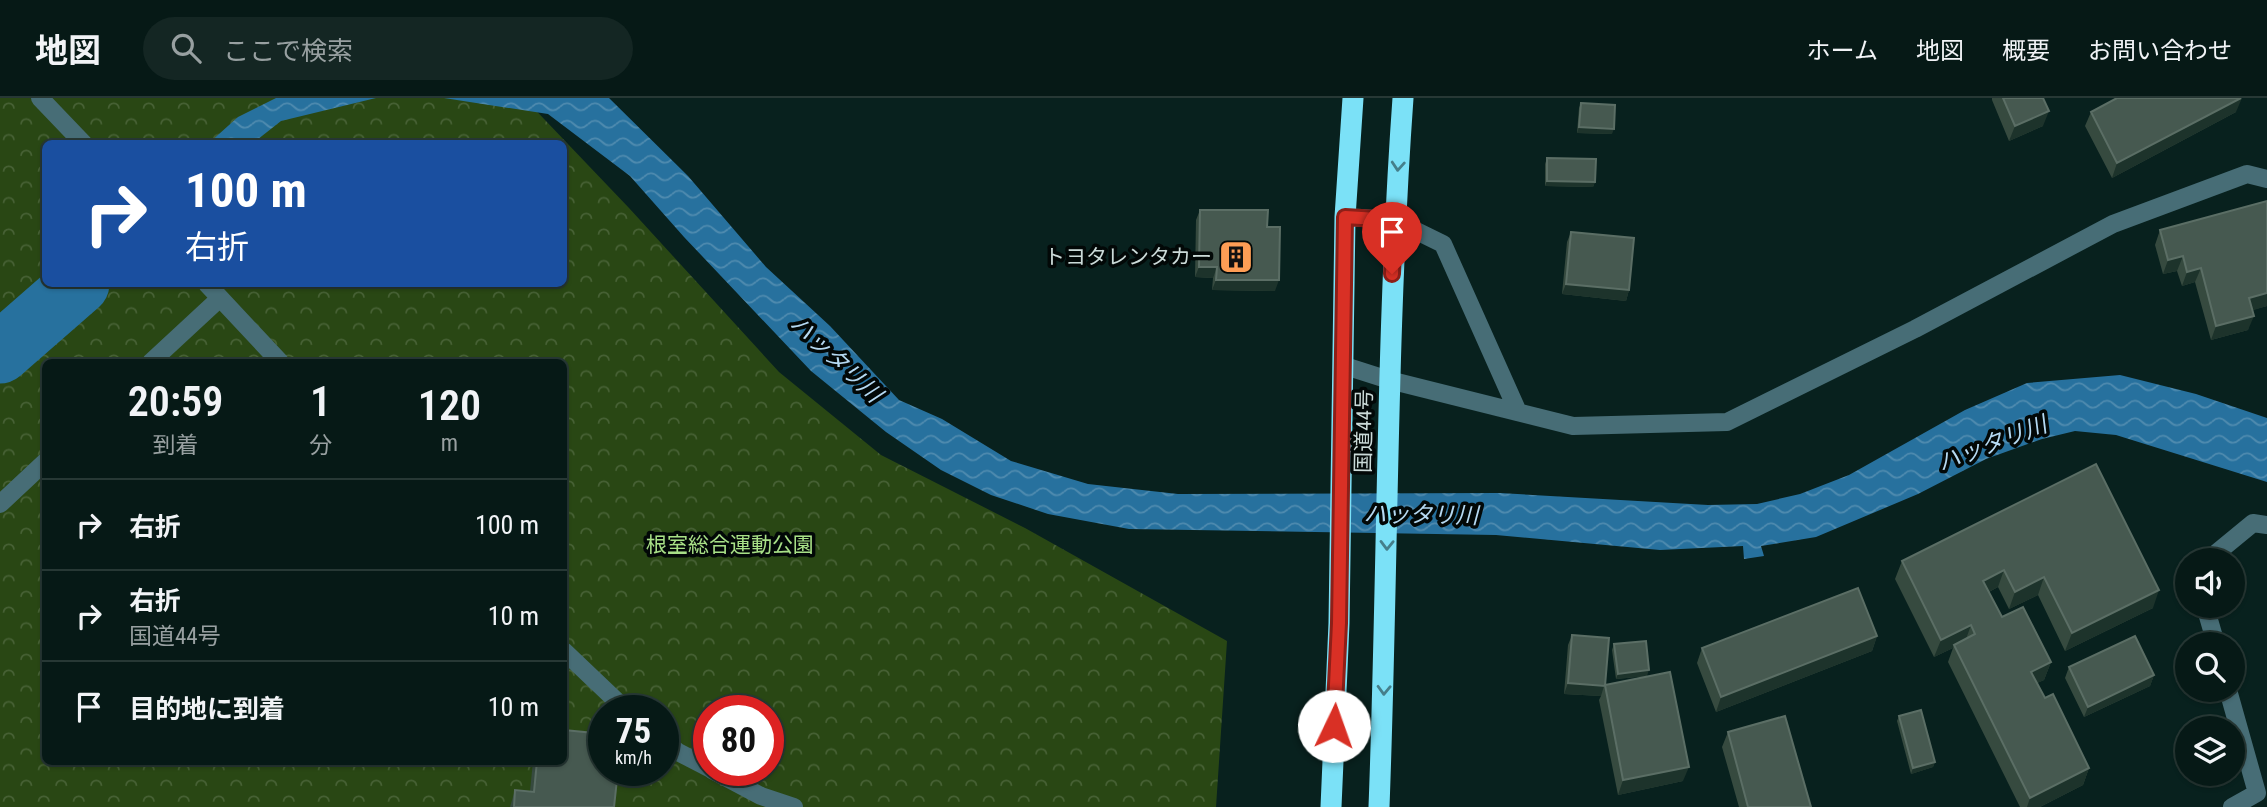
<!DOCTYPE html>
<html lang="ja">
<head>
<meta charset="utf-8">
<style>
	:root { --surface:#061916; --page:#142623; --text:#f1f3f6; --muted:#98a0a1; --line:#273835 }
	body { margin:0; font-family:"Roboto Condensed","Noto Sans JP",sans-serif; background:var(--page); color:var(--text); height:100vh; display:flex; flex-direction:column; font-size:26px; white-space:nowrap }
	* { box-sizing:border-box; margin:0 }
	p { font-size:23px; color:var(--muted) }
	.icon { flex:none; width:38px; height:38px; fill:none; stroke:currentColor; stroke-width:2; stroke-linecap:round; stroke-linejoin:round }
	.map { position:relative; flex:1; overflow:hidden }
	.drawer { position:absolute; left:42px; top:261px; width:525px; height:406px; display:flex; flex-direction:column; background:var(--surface); border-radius:10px; box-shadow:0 2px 5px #0004,0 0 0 2px var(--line) }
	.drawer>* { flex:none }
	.top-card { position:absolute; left:42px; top:42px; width:525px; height:147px; border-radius:10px; box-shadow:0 2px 5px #0004,0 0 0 2px var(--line); background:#1a4fa0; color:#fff; overflow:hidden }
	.fabs { position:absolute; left:2175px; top:450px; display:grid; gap:14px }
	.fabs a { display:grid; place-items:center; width:70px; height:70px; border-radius:50%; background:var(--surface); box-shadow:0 2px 5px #0004,0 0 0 2px var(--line); font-size:35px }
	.speed { position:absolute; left:588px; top:597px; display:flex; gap:14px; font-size:35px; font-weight:700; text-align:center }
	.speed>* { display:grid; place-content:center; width:91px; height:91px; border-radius:50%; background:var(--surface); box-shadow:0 2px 5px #0004,0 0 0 2px var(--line); line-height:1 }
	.speed small { font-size:18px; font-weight:400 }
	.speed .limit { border:10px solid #d22; background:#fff; color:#111 }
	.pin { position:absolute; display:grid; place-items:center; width:60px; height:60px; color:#fff; margin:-72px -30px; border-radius:50% 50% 50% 0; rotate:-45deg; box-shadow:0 0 7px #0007 }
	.pin .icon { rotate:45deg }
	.me { position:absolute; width:77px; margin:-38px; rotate:3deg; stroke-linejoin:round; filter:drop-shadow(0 0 5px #0008) }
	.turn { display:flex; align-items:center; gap:24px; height:147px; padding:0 28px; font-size:32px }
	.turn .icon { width:91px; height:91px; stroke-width:2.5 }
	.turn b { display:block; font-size:49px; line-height:60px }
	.eta { display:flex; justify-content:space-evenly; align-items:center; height:119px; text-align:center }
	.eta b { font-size:42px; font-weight:600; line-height:49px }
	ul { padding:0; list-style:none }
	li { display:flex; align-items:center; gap:21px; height:91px; padding:0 28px; border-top:2px solid var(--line) }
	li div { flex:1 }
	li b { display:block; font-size:26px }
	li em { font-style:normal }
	header { display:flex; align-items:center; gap:42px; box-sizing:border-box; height:98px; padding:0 35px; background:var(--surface); border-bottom:2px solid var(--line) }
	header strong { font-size:33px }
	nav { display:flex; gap:38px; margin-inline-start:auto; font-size:24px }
	.search { width:490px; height:63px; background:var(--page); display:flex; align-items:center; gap:18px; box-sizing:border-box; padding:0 24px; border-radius:38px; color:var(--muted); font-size:26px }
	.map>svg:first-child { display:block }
</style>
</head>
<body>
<header>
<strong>地図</strong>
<div class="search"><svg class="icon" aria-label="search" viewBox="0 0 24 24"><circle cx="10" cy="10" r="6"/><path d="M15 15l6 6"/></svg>ここで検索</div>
<nav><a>ホーム</a><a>地図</a><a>概要</a><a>お問い合わせ</a></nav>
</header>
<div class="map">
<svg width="2267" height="709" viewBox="0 0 2267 709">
	<defs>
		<pattern id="park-crowns" width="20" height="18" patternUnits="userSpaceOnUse" patternTransform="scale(1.75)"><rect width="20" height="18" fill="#294714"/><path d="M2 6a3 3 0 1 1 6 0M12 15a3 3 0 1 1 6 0" fill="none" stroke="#476135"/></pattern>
		<pattern id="water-waves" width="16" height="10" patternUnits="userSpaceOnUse" patternTransform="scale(1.75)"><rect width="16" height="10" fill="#27719e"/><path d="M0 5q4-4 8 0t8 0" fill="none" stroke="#4f8baf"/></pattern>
	</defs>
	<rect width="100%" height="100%" fill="#08211e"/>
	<path fill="url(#park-crowns)" fill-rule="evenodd" d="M 0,0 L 524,0 L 629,110 L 779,274 L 881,357 L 1025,430 L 1227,543 L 1216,709 L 0,709 ZM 46,46 L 564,46 L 564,186 L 46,186 ZM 46,264 L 564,264 L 564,663 L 46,663 ZM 604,612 L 663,612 L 663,672 L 604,672 ZM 709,612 L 768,612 L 768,672 L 709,672 Z"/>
	<path fill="url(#water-waves)" d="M 276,0 L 376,0 L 281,23 L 253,45 L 209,45 L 238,19 Z
		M 444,0 L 609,0 L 688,78 L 766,169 L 830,228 L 899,302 L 942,321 L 1011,363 L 1088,386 L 1178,396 L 1500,395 L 1708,407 L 1757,406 L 1800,396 L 1849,377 L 1965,312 L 2027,285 L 2120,277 L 2196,296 L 2267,320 L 2267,384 L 2116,337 L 2075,333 L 2042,341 L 1986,361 L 1918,396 L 1816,439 L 1761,448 L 1764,458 L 1744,461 L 1743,448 L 1660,452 L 1496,437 L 1129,431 L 1048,416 L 991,397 L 941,372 L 886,334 L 811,273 L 684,139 L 630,78 L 548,16 Z"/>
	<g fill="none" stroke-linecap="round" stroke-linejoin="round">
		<path stroke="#27719e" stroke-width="61" d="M 0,255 L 79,186"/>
		<path stroke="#476d76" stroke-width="18" d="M 40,0 L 84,46
			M 1345,119 L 1394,122 L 1443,146 L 1518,314
			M 207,186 L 280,264
			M 151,264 L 219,201
			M 1342,267 L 1389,282 L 1573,328 L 1727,324 L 1915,231 L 2113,126 L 2247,76 L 2267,81
			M 0,406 L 46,363
			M 2208,462 L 2253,425 L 2267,427
			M 2205,508 L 2216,546
			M 564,553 L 626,612
			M 2228,592 L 2257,695 L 2232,709
			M 663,642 L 678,654 L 709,670
			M 712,672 L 761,698 L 794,709"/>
		<path stroke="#7be1f7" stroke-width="21" d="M 1331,709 L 1339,525 L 1345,119 L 1353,0
			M 1379,709 C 1388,473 1386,236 1403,0"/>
	</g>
	<path fill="#364a3f" d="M 1992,0 L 2043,0 L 2043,28 L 2009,43 L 1992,2 Z
		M 1581,5 L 1612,36 L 1577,35 L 1579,10 Z
		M 2091,14 L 2236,14 L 2112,80 L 2085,28 Z
		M 1547,60 L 1595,84 L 1593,89 L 1545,88 L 1545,66 Z
		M 2267,103 L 2267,208 L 2252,212 L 2248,232 L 2211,242 L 2195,184 L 2182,188 L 2177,173 L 2163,176 L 2155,147 L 2160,132 Z
		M 1200,112 L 1267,129 L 1275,193 L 1212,192 L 1213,180 L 1195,179 L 1196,122 Z
		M 1571,134 L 1629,192 L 1626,203 L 1562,196 L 1567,144 Z
		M 2096,366 L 2153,510 L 2065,553 L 2038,497 L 2009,511 L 1998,489 L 1989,494 L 2002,519 L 2051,564 L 2044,582 L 2037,585 L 2045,600 L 2089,670 L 2083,687 L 2040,709 L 2020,709 L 1948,564 L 1953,550 L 1934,559 L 1895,481 L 1902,463 Z
		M 1572,537 L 1605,587 L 1683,683 L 1618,697 L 1599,602 L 1601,598 L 1564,596 L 1568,547 Z
		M 1877,538 L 1872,553 L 1716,614 L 1697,565 L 1702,550 Z
		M 1614,546 L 1647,578 L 1616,581 L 1612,552 Z
		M 2069,569 L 2154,577 L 2150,588 L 2084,619 L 2065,580 Z
		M 1899,618 L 1935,664 L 1933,669 L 1911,676 L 1897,623 Z
		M 1728,634 L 1811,709 L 1739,709 L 1722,649 Z
		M 533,663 L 564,663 L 614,709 L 510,709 L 515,692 L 530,693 Z"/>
	<path fill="#1d332b" d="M 2242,0 L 2236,14 L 2112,80 L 2117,65 Z
		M 2049,13 L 2043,28 L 2009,43 L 2015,28 Z
		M 1579,29 L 1614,31 L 1612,36 L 1577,35 Z
		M 1547,83 L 1595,84 L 1593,89 L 1545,88 Z
		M 2183,158 L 2177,173 L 2163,176 L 2168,162 Z
		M 1199,169 L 1217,169 L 1213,180 L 1195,179 Z
		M 2201,170 L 2195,184 L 2182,188 L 2187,174 Z
		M 1216,182 L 1279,182 L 1275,193 L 1212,192 Z
		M 1566,186 L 1629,192 L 1626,203 L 1562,196 Z
		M 2267,195 L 2267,208 L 2244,215 L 2249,200 Z
		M 2254,218 L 2248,232 L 2211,242 L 2216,228 Z
		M 2004,472 L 1998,489 L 1977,500 L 1983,483 Z
		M 2044,479 L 2038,497 L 2009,511 L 2015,494 Z
		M 2159,492 L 2153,510 L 2065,553 L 2072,535 Z
		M 1971,527 L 1965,544 L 1954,547 L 1953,550 L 1934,559 L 1941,542 Z
		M 1877,538 L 1872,553 L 1716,614 L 1721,599 Z
		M 2051,564 L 2044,582 L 2025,591 L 2031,574 Z
		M 1649,572 L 1647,578 L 1616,581 L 1618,576 Z
		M 2154,577 L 2150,588 L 2084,619 L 2088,609 Z
		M 1568,585 L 1604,588 L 1601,598 L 1564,596 Z
		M 1935,664 L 1933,669 L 1911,676 L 1913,670 Z
		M 1689,669 L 1683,683 L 1618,697 L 1623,682 Z
		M 2089,670 L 2083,687 L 2040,709 L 2027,709 L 2030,700 Z"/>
	<path fill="#465950" stroke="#5b6e65" stroke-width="2" d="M 2003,0 L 2043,0 L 2049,13 L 2015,28 Z
		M 2117,0 L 2241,0 L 2117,65 L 2091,14 Z
		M 1581,5 L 1615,7 L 1614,31 L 1579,29 Z
		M 1547,60 L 1596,61 L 1595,84 L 1547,83 Z
		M 2267,103 L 2267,195 L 2249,200 L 2254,218 L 2216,228 L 2201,170 L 2187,174 L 2183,158 L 2168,162 L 2160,132 Z
		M 1200,112 L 1268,112 L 1267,129 L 1280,129 L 1279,182 L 1216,182 L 1217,169 L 1199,169 Z
		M 1571,134 L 1634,140 L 1629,192 L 1566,186 Z
		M 2096,366 L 2159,492 L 2072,535 L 2044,479 L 2015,494 L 2004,472 L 1983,483 L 2002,519 L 2023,509 L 2051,564 L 2031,574 L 2045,600 L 2053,596 L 2089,670 L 2030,700 L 1954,547 L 1975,536 L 1971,527 L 1941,542 L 1902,463 Z
		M 1858,490 L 1877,538 L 1721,599 L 1702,550 Z
		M 1572,537 L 1609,540 L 1605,588 L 1568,585 Z
		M 2135,538 L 2154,577 L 2088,609 L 2069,569 Z
		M 1646,543 L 1649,572 L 1618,576 L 1614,546 Z
		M 1670,574 L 1689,669 L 1623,682 L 1605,587 Z
		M 1921,612 L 1935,664 L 1913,670 L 1899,618 Z
		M 1785,618 L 1811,709 L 1748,709 L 1728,634 Z
		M 564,632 L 604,636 L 604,672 L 618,672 L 614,709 L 514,709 L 515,692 L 534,694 L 537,663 L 564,663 Z"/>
	<defs><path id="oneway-chevron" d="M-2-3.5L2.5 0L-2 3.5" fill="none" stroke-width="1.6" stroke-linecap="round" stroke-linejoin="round" transform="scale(1.75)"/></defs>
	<g stroke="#457f8b">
		<use href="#oneway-chevron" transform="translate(1398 68) rotate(94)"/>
		<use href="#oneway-chevron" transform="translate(1387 447) rotate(91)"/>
		<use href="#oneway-chevron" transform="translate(1384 592) rotate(92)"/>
	</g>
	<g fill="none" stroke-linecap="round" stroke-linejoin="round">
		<g stroke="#8d1f18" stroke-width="18">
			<path id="route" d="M 1334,628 L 1339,525 L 1345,119 L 1394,122 L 1392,176"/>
		</g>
		<use href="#route" stroke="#d93025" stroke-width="12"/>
	</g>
	<defs>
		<g id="building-square" transform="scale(1.75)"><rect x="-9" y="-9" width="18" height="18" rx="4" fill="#fd9d55" stroke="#020807"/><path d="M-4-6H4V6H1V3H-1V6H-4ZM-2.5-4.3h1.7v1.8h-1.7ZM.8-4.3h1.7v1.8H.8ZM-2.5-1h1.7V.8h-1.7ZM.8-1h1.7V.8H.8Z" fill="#111"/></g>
	</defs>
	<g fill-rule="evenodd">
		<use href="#building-square" x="1236" y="159"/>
	</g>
	<g text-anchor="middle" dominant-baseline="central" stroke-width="7" stroke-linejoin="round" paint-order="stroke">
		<g font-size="21" fill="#cbdad8" stroke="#020807" text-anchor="end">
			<text x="1212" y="159">トヨタレンタカー</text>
		</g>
		<g font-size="21" fill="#cbdad8" stroke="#020807">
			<text transform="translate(1364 333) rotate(-89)">国道44号</text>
		</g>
		<g font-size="21" fill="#a8e087" stroke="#020807">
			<text x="730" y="447">根室総合運動公園</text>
		</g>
		<g font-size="23" font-style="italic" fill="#b5d9f2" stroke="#020807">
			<text transform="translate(836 261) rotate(43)">ハッタリ川</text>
			<text transform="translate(1992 346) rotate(-21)">ハッタリ川</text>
			<text transform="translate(1421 417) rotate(1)">ハッタリ川</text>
		</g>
	</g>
</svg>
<div class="fabs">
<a><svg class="icon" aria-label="sound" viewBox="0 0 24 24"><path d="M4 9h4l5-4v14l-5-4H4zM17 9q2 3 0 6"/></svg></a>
<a><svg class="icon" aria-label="search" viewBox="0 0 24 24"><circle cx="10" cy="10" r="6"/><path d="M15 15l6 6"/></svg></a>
<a><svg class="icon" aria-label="layers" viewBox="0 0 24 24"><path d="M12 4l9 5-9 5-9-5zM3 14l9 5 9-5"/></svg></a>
</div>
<div class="speed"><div>75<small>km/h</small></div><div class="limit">80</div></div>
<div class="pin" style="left:1392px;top:176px;background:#d93025"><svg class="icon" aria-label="arrive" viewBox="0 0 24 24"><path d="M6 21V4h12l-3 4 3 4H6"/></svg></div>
<svg class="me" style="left:1334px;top:628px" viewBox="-20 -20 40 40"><circle r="19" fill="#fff"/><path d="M0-13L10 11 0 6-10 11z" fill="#d93025"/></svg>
<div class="top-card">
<div class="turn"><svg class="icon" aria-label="right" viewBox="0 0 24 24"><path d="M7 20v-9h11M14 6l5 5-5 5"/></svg><div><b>100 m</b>右折</div></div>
</div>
<section class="drawer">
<div class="eta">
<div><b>20:59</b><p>到着</p></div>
<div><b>1</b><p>分</p></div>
<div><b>120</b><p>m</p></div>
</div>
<ul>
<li><svg class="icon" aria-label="right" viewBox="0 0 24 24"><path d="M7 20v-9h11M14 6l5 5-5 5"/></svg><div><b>右折</b></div><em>100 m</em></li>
<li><svg class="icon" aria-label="right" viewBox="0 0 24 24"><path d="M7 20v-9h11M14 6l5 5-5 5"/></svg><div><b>右折</b><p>国道44号</p></div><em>10 m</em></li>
<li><svg class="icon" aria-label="arrive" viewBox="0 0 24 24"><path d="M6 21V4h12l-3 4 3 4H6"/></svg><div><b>目的地に到着</b></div><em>10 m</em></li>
</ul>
</section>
</div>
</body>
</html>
